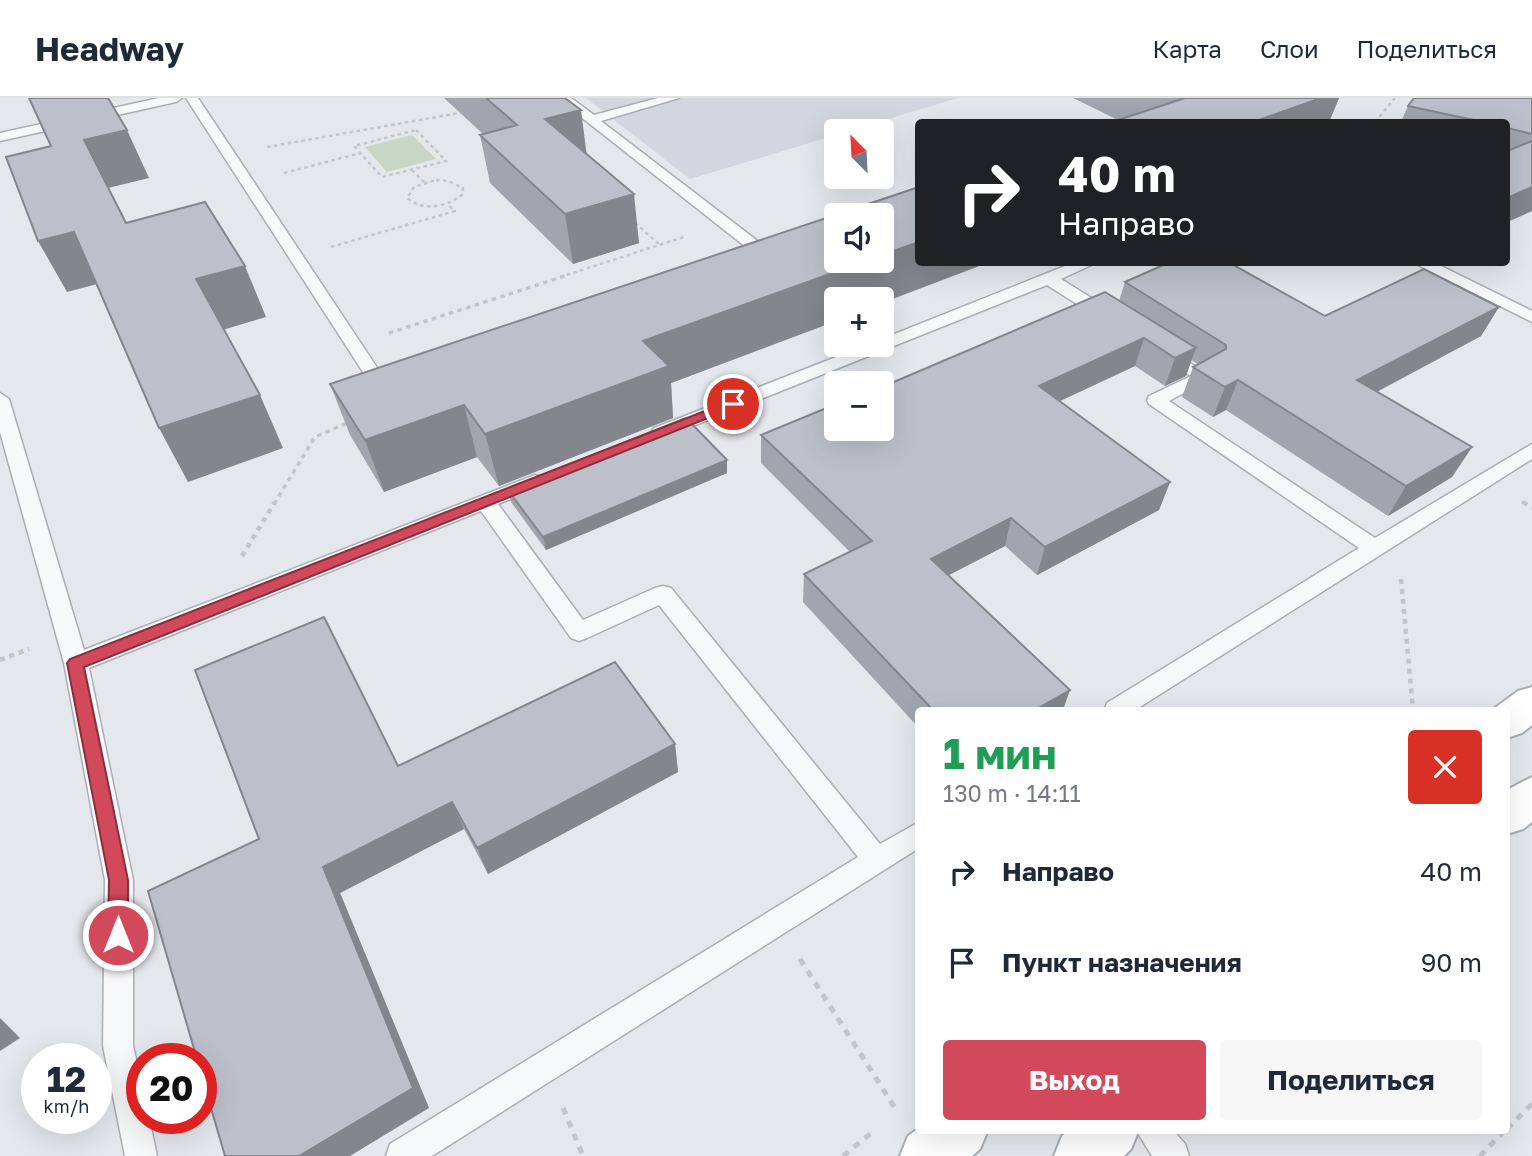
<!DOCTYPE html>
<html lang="ru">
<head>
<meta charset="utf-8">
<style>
	:root { --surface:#fff; --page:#f6f6f7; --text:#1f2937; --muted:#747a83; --line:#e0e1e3; --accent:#d1495b }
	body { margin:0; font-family:"Golos Text",sans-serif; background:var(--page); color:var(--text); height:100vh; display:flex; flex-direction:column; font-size:26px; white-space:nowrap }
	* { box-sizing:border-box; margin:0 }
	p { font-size:23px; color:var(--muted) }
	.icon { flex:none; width:38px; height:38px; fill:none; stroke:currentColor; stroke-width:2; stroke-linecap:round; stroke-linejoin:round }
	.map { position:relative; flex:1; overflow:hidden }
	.side { position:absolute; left:915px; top:609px; width:595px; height:427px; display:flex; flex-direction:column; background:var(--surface); border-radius:7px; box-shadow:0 7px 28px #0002 }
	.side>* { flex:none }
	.top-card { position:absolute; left:915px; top:21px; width:595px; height:147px; border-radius:7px; box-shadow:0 7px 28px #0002; background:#202124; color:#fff; overflow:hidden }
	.needle { width:46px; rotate:336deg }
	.tools { position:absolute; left:824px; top:21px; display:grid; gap:14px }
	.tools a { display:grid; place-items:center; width:70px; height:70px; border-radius:7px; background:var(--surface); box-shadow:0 7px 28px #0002; font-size:35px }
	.speed { position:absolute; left:21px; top:945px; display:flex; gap:14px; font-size:35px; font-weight:700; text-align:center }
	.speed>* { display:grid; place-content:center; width:91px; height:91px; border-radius:50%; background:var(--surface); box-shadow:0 7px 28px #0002; line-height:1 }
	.speed small { font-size:18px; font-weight:400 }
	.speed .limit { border:10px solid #d22; background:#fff; color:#111 }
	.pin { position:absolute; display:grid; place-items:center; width:60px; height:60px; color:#fff; margin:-30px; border:4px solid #fff; border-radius:50%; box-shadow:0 2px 7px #0007 }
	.me { position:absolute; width:77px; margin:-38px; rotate:0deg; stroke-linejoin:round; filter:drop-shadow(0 0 5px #0008) }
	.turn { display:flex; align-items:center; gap:24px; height:147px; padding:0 28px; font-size:32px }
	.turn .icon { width:91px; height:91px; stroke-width:2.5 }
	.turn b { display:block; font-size:49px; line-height:60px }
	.round { display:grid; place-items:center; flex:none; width:74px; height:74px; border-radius:7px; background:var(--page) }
	.head { display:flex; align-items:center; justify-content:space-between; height:119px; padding:0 28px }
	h1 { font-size:42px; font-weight:700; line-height:52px; color:#1e9e55 }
	.cta { display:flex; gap:14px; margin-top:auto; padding:14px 28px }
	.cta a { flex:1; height:80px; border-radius:7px; background:var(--accent); color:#fff; font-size:28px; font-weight:700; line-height:80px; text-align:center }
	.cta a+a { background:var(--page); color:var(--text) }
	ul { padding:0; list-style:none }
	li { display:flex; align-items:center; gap:21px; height:91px; padding:0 28px }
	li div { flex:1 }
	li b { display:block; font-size:26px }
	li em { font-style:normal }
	header { display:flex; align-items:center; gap:42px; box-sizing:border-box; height:98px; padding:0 35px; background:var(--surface); border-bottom:2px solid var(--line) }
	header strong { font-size:33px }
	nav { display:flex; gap:38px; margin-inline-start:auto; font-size:24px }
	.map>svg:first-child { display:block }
</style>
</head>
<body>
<header>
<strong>Headway</strong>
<nav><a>Карта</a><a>Слои</a><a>Поделиться</a></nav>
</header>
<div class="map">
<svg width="1532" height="1058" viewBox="0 0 1532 1058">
	<rect width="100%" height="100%" fill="#e4e7ec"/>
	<path fill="#d2d6de" d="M 586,0 L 958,0 L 848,33 L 836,33 L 836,37 L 690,81 Z"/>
	<path fill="#c9d6c5" d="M 412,37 L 436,61 L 387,74 L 365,49 Z"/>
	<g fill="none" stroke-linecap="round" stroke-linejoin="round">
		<g stroke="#a9aeb7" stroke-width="3">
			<path id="lane" d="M 159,0 L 182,0 L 176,4 L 0,43 L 0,35 Z
				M 186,0 L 198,0 L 382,277 L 395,273 L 401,274 L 404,278 C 398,286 381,290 372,288 Z
				M 557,0 L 571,0 L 594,17 L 658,0 L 679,0 L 601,23 L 764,148 L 836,124 L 836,134 L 768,157 L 756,157 Z
				M 1075,164 L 1098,164 L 1061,181 L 1114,214 L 1116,218 L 1114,222 L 1102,222 L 1047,187 L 668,338 L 654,338 L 651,334 L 654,330 L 867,247 L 882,247 L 882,241 Z
				M 1412,164 L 1433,164 L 1532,213 L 1532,224 Z
				M 1164,249 L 1213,279 L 1169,303 L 1375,440 L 1532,346 L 1532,361 L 1135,612 L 1104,612 L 1107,605 L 1359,450 L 1149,306 L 1147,302 L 1149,298 L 1191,278 L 1158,258 L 1155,254 L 1158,250 Z
				M 0,295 L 9,301 L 84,552 L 535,377 L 542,379 L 545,384 L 542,389 L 498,406 L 583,522 L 655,490 L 663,488 L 671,490 L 880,746 L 919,724 L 919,750 L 432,1058 L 386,1058 L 390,1046 L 858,759 L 659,507 L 587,540 L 579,543 L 571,540 L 481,413 L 89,570 L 133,782 L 133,948 L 142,986 L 142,1020 L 149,1020 L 157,1058 L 125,1058 L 103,948 L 105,782 L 64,565 L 0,334 Z
				M 1136,1032 L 1173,1032 L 1185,1046 L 1189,1058 L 1152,1058 Z"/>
		</g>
		<g stroke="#a9aeb7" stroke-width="4">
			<path id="secondary" d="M 1532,589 L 1532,627 L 1522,635 L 1507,640 L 1507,612 L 1492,612 L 1518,593 Z
				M 1532,679 L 1532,724 L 1523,731 L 1507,736 L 1507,692 Z
				M 919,1030 L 919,1032 L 988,1032 L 980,1051 L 972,1058 L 900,1058 L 908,1038 Z
				M 1069,1032 L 1139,1032 L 1131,1051 L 1124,1058 L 1054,1058 L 1062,1038 Z"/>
		</g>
		<path stroke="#c2c5cb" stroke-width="2.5" stroke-dasharray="3.5 3.5" stroke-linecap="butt" d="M 1375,24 L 1395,0
			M 416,32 L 446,63 L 382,79 L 354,48 Z
			M 267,49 L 465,14
			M 412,72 L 424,84
			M 284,75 L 361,55
			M 436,82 L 448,83 L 463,90 L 463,96 C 447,109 424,114 407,100 L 414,89 Z
			M 635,125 L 660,147
			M 331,149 L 455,113 L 447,106
			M 560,179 L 684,139"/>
		<path stroke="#c2c5cb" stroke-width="3.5" stroke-dasharray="4.5 4.5" stroke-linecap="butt" d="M 389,235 L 565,178
			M 1522,404 L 1526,406
			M 274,406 L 315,339 L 349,324"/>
		<path stroke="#c2c5cb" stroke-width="4.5" stroke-dasharray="5 5" stroke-linecap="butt" d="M 1523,404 L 1532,410
			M 242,458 L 275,404
			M 1401,481 L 1413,612
			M 0,562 L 29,551"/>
		<path stroke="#c2c5cb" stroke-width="5" stroke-dasharray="7 7" stroke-linecap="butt" d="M 800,861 L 895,1010
			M 563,1010 L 583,1058
			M 1507,1031 L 1532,1006
			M 843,1058 L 875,1032
			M 1480,1058 L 1505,1032"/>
		<use href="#lane" fill="#f7f8fa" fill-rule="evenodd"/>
		<use href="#secondary" fill="#fff" fill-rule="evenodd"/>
	</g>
	<path fill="#a1a5ae" d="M 444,0 L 565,0 L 586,56 L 639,145 L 573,166 L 490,85 L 480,37 L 483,36 Z
		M 1073,0 L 1339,0 L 1329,24 L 1112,24 L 1118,22 Z
		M 1532,0 L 1532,113 L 1507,124 L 1507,24 L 1401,24 L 1408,8 Z
		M 1125,184 L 1325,218 L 1499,209 L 1481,238 L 1377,294 L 1472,349 L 1452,379 L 1388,418 L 1226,312 L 1213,319 L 1182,299 L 1193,269 L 1198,266 L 1191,262 L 1186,278 L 1165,288 L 1135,268 L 1060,303 L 1170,384 L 1159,412 L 1037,477 L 1005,448 L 949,477 L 1063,612 L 919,612 L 919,630 L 803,504 L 804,476 L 850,454 L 761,365 L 761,337 L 836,331 L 1119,203 Z
		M 836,201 L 836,223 L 671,285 L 673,320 L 499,388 L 477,359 L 384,394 L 350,337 L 330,286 Z
		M 727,362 L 727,375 L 546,452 L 511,404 L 507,391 Z
		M 675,646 L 678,674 L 488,776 L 464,731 L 340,795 L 429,1010 L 259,741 L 398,668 Z"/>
	<path fill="#83868d" d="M 1321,0 L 1339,0 L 1329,24 L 1253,24 Z
		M 581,12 L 587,59 L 545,21 Z
		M 127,32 L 149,80 L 108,90 L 84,42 Z
		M 1532,89 L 1532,113 L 1507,124 L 1507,100 Z
		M 634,96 L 639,145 L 573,166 L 565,116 Z
		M 74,134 L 101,185 L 67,194 L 38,143 Z
		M 919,144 L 919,164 L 990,164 L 882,205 L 882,201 L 836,201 L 836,223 L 671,285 L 673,320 L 499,388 L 485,336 L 643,243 L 866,163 L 882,163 L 882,157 Z
		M 245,168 L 266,219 L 219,233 L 196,181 Z
		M 1499,209 L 1481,238 L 1342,312 L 1357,282 Z
		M 1144,240 L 1135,268 L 1032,316 L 1039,288 Z
		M 1196,250 L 1186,278 L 1165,288 L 1175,260 Z
		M 1238,282 L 1226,312 L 1213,319 L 1225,289 Z
		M 260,297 L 283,350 L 188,384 L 159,330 Z
		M 464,307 L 477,359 L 384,394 L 365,342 Z
		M 1472,349 L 1452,379 L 1388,418 L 1406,388 Z
		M 727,362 L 727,375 L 546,452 L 543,439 Z
		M 1170,384 L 1159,412 L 1037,477 L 1045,449 Z
		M 1011,420 L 1005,448 L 926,489 L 931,461 Z
		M 1070,592 L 1063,612 L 1035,612 Z
		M 675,646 L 678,674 L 488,776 L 477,750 Z
		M 452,704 L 464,731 L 340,795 L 429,1010 L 350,1058 L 299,1058 L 323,769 Z
		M 0,920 L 20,940 L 0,953 Z"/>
	<path fill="#bbc0ca" stroke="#83868d" stroke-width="2" d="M 29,0 L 108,0 L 127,32 L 84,42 L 126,125 L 205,104 L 245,168 L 196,181 L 260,297 L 159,330 L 74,134 L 38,143 L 6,59 L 51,48 Z
		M 486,0 L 565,0 L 581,12 L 545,21 L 634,96 L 565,116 L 480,37 L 517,27 Z
		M 1179,0 L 1321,0 L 1253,24 L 1112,24 L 1182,1 Z
		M 1414,0 L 1532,0 L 1532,36 L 1507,30 L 1507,24 L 1483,24 L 1408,8 Z
		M 1532,43 L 1532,89 L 1507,100 L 1507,53 Z
		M 919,89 L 919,144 L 882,157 L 882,117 L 836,117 L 836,163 L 866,163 L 643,243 L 669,268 L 485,336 L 464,307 L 365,342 L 330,286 Z
		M 1170,164 L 1228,164 L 1325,218 L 1424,171 L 1499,209 L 1357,282 L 1472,349 L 1406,388 L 1238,282 L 1225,289 L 1193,269 L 1226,251 L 1226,247 L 1125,184 Z
		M 1105,194 L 1196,250 L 1175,260 L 1144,240 L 1039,288 L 1170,384 L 1045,449 L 1011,420 L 931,461 L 1070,592 L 1035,612 L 933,612 L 804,476 L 872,443 L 761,337 L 836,306 L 836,331 L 882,331 L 882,289 Z
		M 686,320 L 727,362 L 543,439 L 507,391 Z
		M 324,519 L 398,668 L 615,564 L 675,646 L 477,750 L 452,704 L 323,769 L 413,990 L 299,1058 L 225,1058 L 201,976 L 201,961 L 197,961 L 148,793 L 259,741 L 195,572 Z"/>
	<path fill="#d1495b" stroke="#882f3b" stroke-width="2" d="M 733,302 L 738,303 L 738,308 L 84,569 L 128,782 L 128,837 L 126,844 L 118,847 L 111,844 L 108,837 L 109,782 L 67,565 L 70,561 Z"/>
</svg>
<div class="tools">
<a><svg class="needle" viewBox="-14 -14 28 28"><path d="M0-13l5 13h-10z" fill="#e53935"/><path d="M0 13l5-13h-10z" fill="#747a83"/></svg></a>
<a><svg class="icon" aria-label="sound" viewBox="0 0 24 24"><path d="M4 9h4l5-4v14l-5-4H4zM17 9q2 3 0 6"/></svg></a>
<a>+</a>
<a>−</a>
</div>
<div class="speed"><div>12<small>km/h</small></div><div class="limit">20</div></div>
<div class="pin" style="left:733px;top:306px;background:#d93025"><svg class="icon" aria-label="arrive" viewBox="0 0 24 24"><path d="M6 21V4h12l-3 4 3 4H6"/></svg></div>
<svg class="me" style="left:118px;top:837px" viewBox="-20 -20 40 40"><circle r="17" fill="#d1495b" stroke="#fff" stroke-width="3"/><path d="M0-11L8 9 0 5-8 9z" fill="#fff"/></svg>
<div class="top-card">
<div class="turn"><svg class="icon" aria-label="right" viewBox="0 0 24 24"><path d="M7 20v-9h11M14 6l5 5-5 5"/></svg><div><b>40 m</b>Направо</div></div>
</div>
<section class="side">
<div class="head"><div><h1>1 мин</h1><p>130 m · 14:11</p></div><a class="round" style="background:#d93025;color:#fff"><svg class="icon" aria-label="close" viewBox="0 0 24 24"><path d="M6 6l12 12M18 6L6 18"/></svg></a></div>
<ul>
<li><svg class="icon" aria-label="right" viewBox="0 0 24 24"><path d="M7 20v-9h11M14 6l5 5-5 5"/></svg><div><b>Направо</b></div><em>40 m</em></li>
<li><svg class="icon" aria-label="arrive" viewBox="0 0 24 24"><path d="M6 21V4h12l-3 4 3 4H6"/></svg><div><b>Пункт назначения</b></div><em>90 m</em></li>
</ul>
<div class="cta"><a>Выход</a><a>Поделиться</a></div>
</section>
</div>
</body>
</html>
